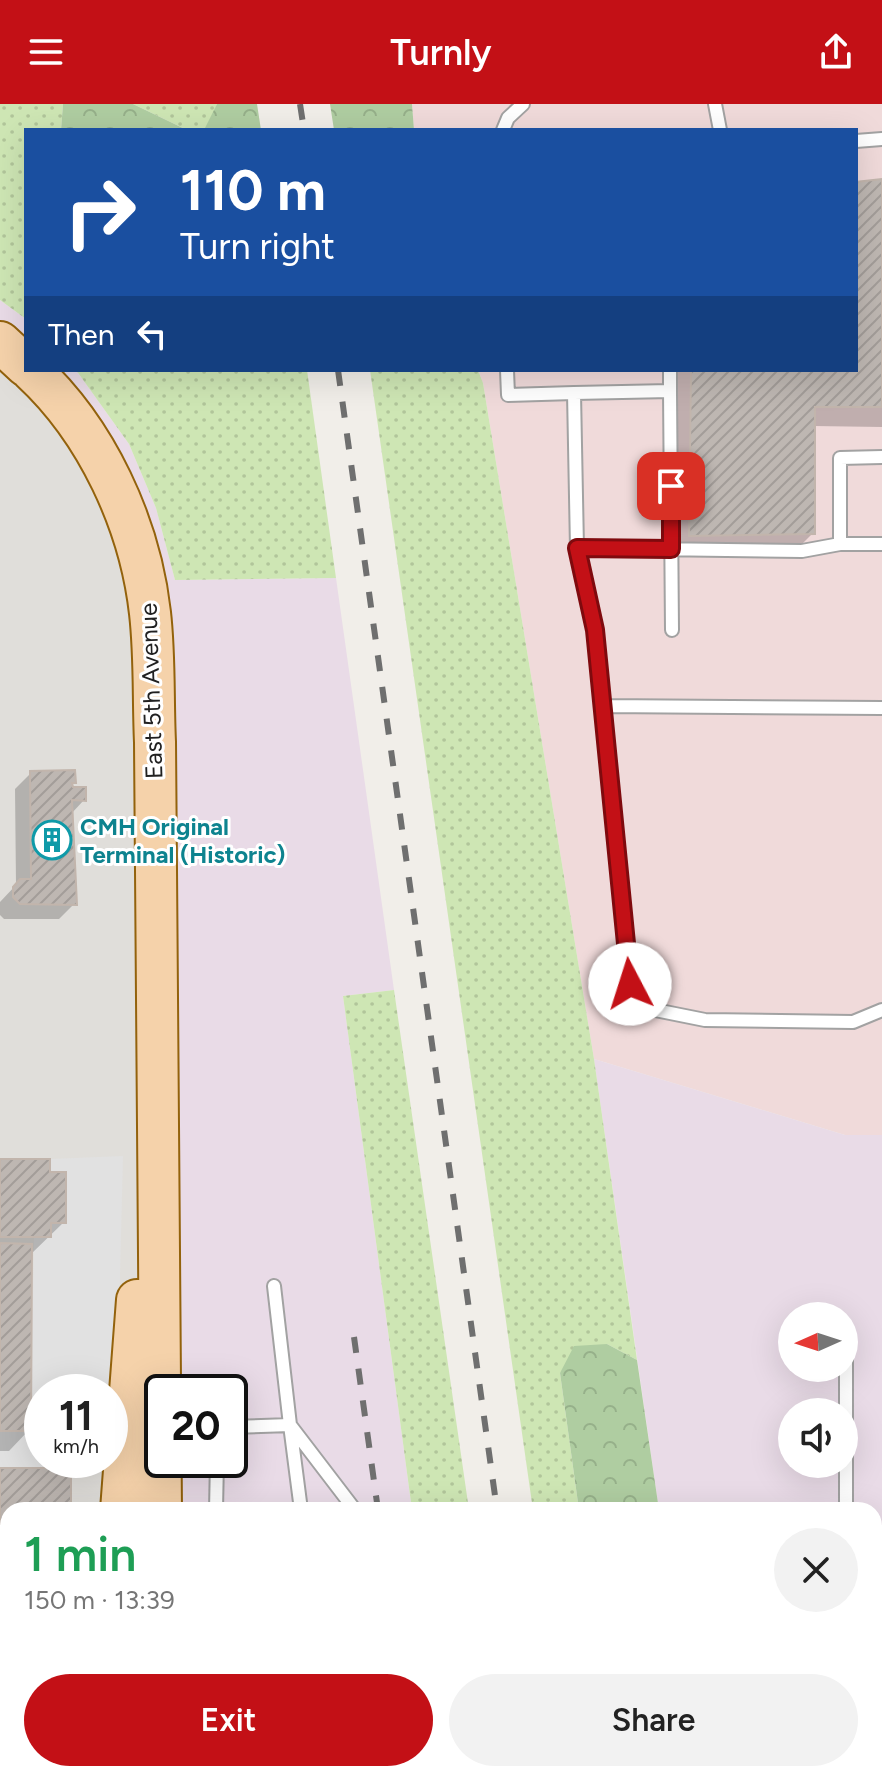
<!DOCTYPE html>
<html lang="en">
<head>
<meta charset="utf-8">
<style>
	:root { --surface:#fff; --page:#f2f2f2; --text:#222; --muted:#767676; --accent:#c31016 }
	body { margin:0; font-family:Figtree,sans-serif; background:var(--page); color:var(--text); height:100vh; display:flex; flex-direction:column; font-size:30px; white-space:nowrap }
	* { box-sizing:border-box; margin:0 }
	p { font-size:26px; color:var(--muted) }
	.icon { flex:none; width:44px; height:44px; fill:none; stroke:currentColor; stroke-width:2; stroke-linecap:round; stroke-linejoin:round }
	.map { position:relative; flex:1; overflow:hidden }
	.side { position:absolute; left:0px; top:1398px; width:882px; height:280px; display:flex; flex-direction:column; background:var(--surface); border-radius:24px 24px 0 0; box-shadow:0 8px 32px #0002 }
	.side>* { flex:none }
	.guide { position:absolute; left:24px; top:24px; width:834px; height:244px; border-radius:0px; box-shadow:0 8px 32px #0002; background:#1a4fa0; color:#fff; overflow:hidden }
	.needle { width:52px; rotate:267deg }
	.buttons { position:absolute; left:778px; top:1198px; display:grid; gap:16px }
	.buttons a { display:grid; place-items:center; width:80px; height:80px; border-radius:50%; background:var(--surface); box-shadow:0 8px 32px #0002; font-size:40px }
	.speed { position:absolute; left:24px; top:1270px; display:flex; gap:16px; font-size:40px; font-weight:700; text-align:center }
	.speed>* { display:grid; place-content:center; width:104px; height:104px; border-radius:50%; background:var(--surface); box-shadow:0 8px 32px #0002; line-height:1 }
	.speed small { font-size:20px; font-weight:400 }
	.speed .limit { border:4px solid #111; border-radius:12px; background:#fff; color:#111 }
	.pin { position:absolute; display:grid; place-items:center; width:68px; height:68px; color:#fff; margin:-34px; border-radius:16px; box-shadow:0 4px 12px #0006 }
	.me { position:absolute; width:88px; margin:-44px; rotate:355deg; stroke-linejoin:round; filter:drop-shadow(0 0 6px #0008) }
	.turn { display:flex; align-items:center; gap:28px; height:168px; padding:0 24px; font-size:36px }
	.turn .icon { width:104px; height:104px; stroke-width:2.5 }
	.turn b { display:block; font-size:56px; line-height:68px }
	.then { display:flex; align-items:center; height:76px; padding:0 24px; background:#0003; gap:16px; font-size:30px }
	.round { display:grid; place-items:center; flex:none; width:84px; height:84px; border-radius:42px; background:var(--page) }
	.summary { display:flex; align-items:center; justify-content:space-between; height:136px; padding:0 24px }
	h1 { font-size:48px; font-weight:600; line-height:60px; color:#1e9e55 }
	.primary-button { display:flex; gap:16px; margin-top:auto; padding:16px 24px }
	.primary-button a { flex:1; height:92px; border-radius:48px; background:var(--accent); color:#fff; font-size:32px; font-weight:600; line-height:92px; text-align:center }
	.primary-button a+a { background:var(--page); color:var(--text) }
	header { display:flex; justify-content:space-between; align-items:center; height:104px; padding:0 24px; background:var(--accent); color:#fff; font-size:36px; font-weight:600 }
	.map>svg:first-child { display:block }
</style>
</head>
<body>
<header><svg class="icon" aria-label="menu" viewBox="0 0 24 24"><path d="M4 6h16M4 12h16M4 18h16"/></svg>Turnly<svg class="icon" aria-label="share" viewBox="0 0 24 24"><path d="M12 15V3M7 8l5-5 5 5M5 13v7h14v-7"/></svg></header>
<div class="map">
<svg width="882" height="1678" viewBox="0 0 882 1678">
	<defs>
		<pattern id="grass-dots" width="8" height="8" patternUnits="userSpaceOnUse" patternTransform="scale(2)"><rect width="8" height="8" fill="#cee6b4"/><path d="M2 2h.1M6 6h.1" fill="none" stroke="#b1c59a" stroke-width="1.8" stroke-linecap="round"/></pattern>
		<pattern id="forest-crowns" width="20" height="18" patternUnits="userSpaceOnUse" patternTransform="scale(2)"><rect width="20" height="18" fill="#afcda1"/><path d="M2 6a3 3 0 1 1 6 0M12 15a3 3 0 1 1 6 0" fill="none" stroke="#96b08a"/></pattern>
		<pattern id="building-hatch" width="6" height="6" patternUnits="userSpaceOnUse" patternTransform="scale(2)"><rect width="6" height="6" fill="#beb7b2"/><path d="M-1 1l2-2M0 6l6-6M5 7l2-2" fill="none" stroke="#a39d99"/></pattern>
	</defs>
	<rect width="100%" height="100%" fill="#f1eee9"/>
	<path fill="#f0dada" d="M 412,0 L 882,0 L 882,1031 L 845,1031 L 594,955 L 483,279 L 478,266 L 856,266 L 856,26 L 414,26 Z"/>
	<path fill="#e9dbe7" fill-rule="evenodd" d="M 0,196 L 26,215 L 26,266 L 76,266 L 129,340 L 156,404 L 175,476 L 336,474 L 394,886 L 343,892 L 412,1406 L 8,1406 L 8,1670 L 448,1670 L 449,1678 L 0,1678 ZM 42,1288 L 110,1288 L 110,1356 L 42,1356 ZM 162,1288 L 230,1288 L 230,1356 L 162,1356 Z
		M 594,955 L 845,1031 L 882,1031 L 882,1678 L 698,1678 L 697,1670 L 874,1670 L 874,1406 L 659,1406 ZM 792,1212 L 844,1212 L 844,1264 L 792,1264 ZM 792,1308 L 844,1308 L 844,1360 L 792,1360 Z"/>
	<path fill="#e0deda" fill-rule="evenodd" d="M 0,238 L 26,262 L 142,466 L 147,1107 L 132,1234 L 121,1406 L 8,1406 L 8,1670 L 109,1670 L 109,1678 L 0,1678 ZM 42,1288 L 110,1288 L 110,1356 L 42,1356 Z"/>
	<path fill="url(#grass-dots)" d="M 0,0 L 63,0 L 61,26 L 26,26 L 26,215 L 0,196 Z
		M 133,0 L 217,0 L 206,26 L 187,26 Z
		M 76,266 L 307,266 L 336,474 L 175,476 L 156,404 L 129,340 Z
		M 370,266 L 478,266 L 483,279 L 594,955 L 637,1256 L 607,1240 L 560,1269 L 579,1406 L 533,1406 Z
		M 394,886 L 469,1406 L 412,1406 L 343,892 Z"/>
	<path fill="url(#forest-crowns)" d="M 63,0 L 133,0 L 187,26 L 61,26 Z
		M 217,0 L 257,0 L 261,26 L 204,26 Z
		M 330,0 L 412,0 L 414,26 L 334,26 Z
		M 607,1240 L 637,1256 L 659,1406 L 579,1406 L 560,1269 L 574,1242 Z"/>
	<path fill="#e1e1e1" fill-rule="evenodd" d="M 123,1052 L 118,1253 L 111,1361 L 0,1364 L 0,1327 L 31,1327 L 34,1133 L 51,1119 L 66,1118 L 66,1068 L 50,1068 L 50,1055 ZM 42,1288 L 110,1288 L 110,1356 L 42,1356 Z"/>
	<path fill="#0003" d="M 882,77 L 882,323 L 813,322 L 812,430 L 792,450 L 670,452 L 672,266 L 856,266 L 856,80 Z
		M 31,669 L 74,678 L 68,685 L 84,696 L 71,710 L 74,800 L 59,815 L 4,815 L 0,811 L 0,798 L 16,781 L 15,685 Z
		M 0,1057 L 48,1070 L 64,1118 L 30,1151 L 29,1326 L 9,1347 L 0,1347 Z
		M 0,1366 L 69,1406 L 8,1406 L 8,1540 L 0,1540 Z"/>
	<path fill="url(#building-hatch)" stroke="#c2b5ac" stroke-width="2" d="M 882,75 L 882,303 L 815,303 L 815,430 L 689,432 L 691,266 L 856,266 L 856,78 Z
		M 75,666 L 76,679 L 72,679 L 73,683 L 86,683 L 86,697 L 72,696 L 77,801 L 20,800 L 13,793 L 13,783 L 20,775 L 31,775 L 30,667 Z
		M 0,1055 L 50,1055 L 50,1068 L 66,1068 L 66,1119 L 51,1119 L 51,1133 L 0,1133 Z
		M 0,1139 L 32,1140 L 31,1327 L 0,1327 Z
		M 0,1364 L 71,1364 L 71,1406 L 8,1406 L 8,1521 L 0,1521 Z"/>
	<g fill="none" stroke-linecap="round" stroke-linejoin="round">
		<g stroke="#a2a2a2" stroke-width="16">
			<path id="service" d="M 715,0 L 720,26
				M 503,26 L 508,14 L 523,0
				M 856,37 L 882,35
				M 507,266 L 508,291 L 574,289 L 577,444 L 595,526 L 630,880 L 637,898 L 655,906 L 705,916 L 853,918 L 882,906
				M 670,287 L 672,526
				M 574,289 L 670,287 L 670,266
				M 882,353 L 840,354 L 840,440 L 882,440
				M 577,444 L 802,447 L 840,440
				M 603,602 L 882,604
				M 274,1182 L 290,1321 L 355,1406
				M 846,1251 L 846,1406
				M 230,1323 L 290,1321 L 301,1406
				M 216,1406 L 217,1356
				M 224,1670 L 225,1678
				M 334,1670 L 335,1678
				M 425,1670 L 427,1678
				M 846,1670 L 846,1678"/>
		</g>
		<g stroke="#93620c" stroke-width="44">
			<path id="primary" d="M 0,238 L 26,262
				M 31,266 C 97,327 140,420 150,509 C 155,552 153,596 155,638 L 161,1406
				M 121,1406 L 137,1196
				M 109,1678 L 109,1670
				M 160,1678 L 160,1670"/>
		</g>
		<use href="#service" stroke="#fff" stroke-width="12"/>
		<use href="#primary" stroke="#f5d2aa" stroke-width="40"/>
		<path stroke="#6f6f6f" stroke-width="6" stroke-dasharray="16 16" stroke-linecap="butt" d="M 300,0 L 304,26
			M 338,266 L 497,1406
			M 354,1233 L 378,1406
			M 414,1670 L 415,1678
			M 534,1670 L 535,1678"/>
	</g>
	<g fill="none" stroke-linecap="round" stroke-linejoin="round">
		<g stroke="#7f0a0e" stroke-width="20">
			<path id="route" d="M 630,880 L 595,526 L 577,444 L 671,445 L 671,382"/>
		</g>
		<use href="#route" stroke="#c31016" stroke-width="14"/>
	</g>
	<defs>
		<g id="building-ring" transform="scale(2)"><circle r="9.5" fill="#fff" stroke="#0f9aa8" stroke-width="1.5"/><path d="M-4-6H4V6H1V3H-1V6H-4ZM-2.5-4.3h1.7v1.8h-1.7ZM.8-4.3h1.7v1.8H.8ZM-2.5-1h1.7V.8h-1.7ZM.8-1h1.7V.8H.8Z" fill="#0f9aa8"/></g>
	</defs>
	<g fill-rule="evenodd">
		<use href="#building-ring" x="52" y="736"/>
	</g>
	<g text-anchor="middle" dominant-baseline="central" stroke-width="6" stroke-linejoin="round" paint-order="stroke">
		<g font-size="24" fill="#212121" stroke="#fff">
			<text transform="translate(151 587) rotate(-92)">East 5th Avenue</text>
		</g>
		<g font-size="24" font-weight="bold" fill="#0d838f" stroke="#fff" text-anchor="start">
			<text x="80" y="722">CMH Original<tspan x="80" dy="28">Terminal (Historic)</tspan></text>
		</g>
	</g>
</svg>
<div class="buttons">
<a><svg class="needle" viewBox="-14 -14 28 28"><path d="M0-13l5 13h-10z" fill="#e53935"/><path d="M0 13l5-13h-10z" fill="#767676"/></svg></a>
<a><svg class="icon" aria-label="sound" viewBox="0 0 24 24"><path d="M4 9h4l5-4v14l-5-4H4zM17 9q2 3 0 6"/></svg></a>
</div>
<div class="speed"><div>11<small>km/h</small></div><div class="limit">20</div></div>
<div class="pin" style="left:671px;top:382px;background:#d93025"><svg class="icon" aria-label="arrive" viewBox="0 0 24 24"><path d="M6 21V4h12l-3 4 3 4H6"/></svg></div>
<svg class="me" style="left:630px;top:880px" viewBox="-20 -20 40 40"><circle r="19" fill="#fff"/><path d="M0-13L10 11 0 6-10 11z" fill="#c31016"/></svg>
<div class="guide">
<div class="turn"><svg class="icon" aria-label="right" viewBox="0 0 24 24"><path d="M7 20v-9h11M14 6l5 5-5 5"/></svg><div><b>110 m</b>Turn right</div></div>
<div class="then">Then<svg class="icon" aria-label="left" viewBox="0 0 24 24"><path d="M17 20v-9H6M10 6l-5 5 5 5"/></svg></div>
</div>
<section class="side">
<div class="summary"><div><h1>1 min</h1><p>150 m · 13:39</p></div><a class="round"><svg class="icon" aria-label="close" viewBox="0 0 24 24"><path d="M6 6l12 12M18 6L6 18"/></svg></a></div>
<div class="primary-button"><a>Exit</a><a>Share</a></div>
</section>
</div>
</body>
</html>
